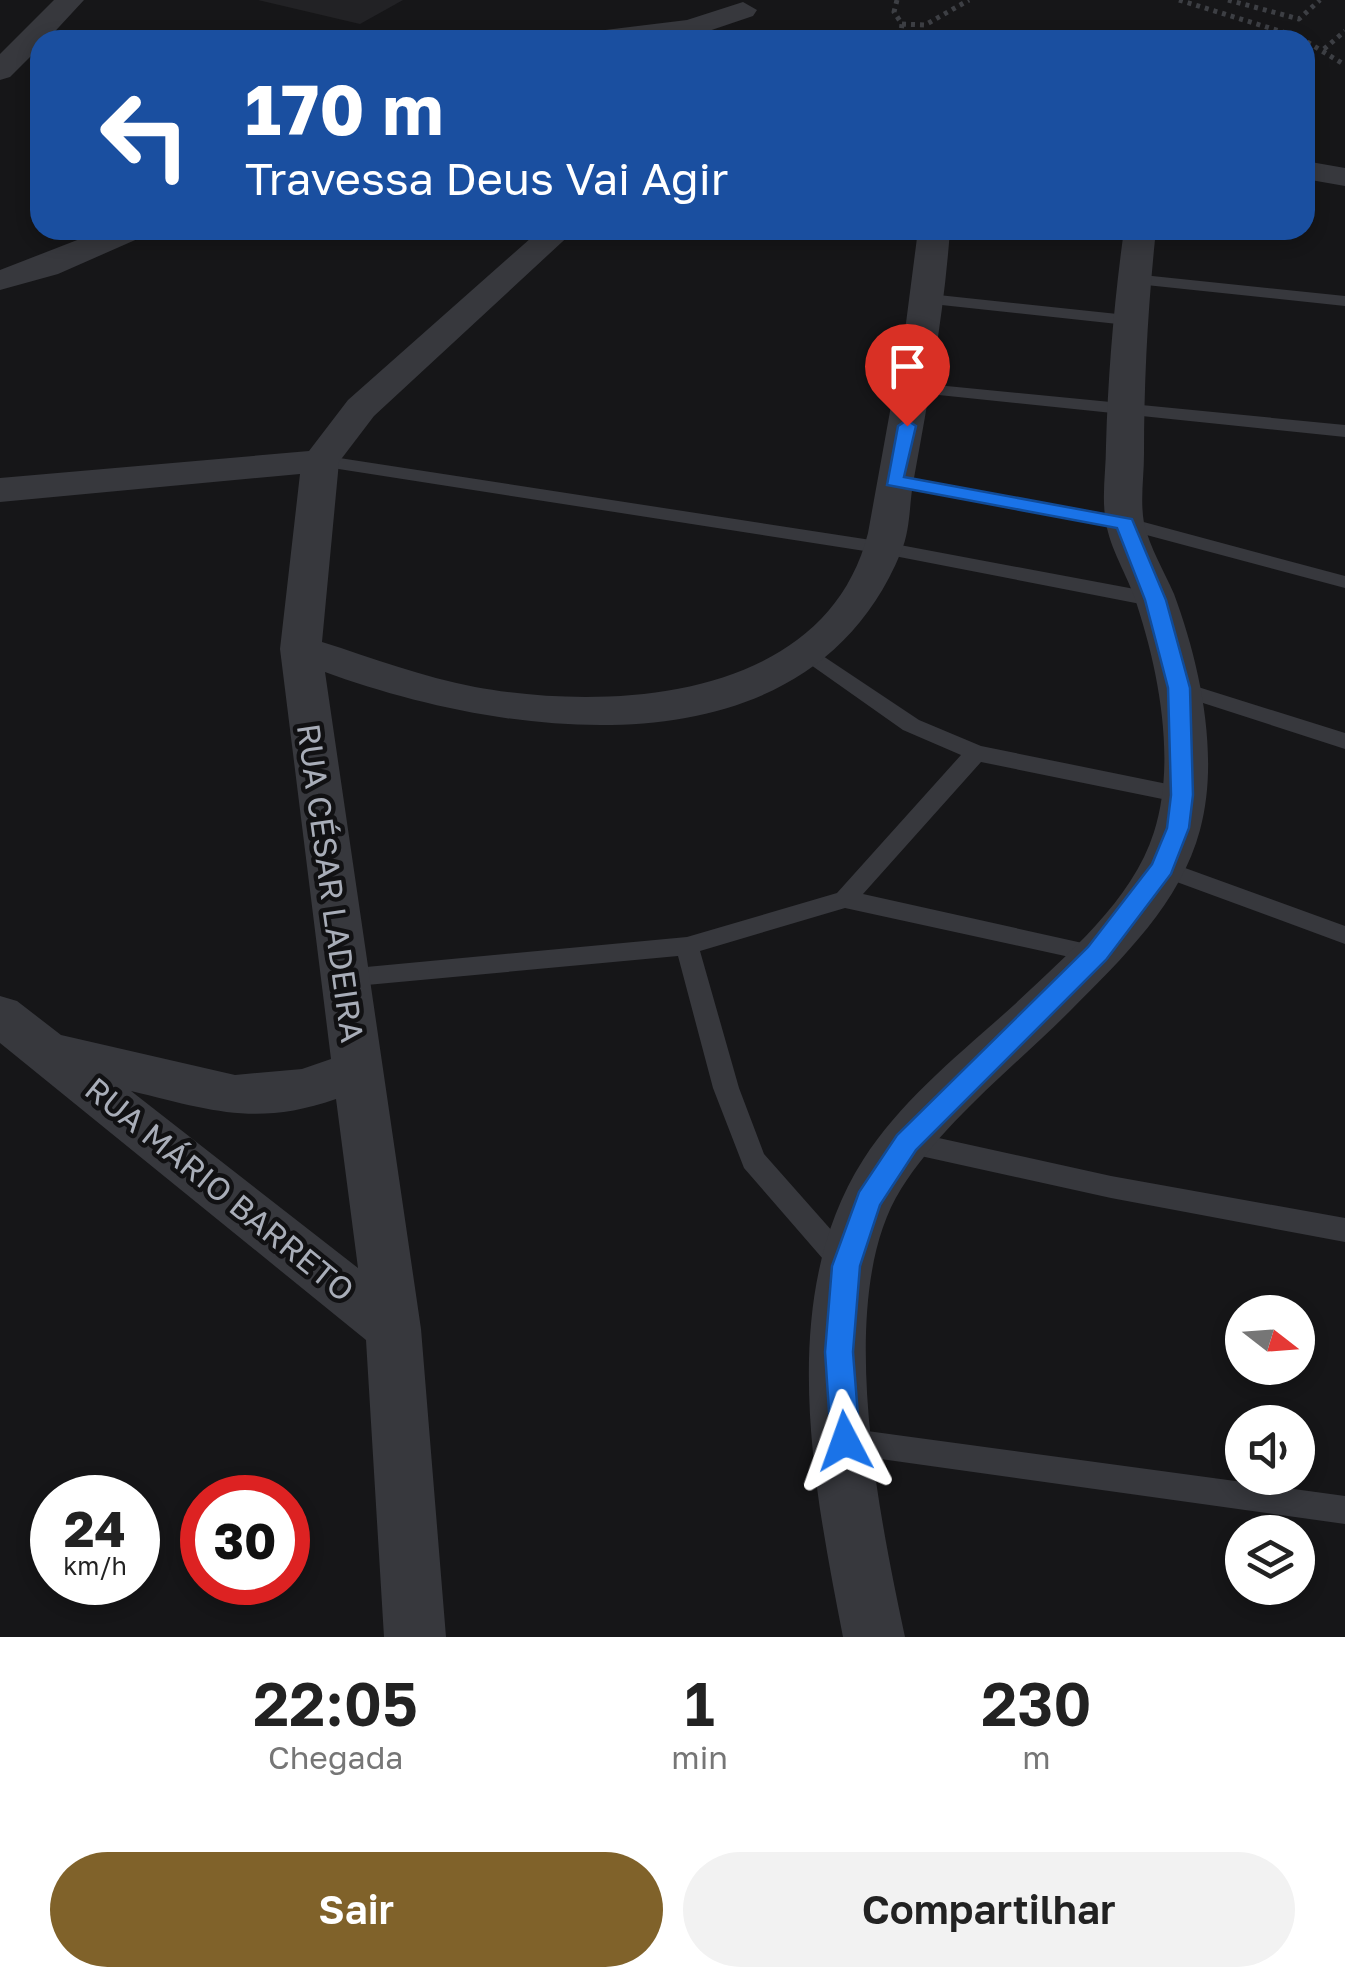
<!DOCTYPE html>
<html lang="pt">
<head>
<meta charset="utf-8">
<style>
	:root { --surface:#fff; --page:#f2f2f2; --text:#222; --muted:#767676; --accent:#80622a }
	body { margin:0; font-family:"Golos Text",sans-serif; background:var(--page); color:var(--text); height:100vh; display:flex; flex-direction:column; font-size:38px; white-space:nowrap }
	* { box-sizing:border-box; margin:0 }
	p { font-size:32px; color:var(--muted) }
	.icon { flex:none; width:55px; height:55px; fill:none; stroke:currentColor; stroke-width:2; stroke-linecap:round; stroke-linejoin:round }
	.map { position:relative; height:1637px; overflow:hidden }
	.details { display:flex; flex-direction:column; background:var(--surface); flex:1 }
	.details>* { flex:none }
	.hud { position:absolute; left:30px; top:30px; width:1285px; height:210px; border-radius:30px; box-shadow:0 5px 15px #0003; background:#1a4fa0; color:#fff; overflow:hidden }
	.needle { width:65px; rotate:107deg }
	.controls { position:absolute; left:1225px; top:1295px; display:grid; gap:20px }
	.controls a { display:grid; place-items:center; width:90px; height:90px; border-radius:50%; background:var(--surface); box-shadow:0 5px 15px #0003; font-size:50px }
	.speed { position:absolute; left:30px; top:1475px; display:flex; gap:20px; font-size:50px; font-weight:700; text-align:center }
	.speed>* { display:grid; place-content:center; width:130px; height:130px; border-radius:50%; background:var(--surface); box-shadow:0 5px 15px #0003; line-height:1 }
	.speed small { font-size:25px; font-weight:400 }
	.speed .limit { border:15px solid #d22; background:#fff; color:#111 }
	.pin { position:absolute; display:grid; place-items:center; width:85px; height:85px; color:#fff; margin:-102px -42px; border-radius:50% 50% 50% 0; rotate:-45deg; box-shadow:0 0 10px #0007 }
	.pin .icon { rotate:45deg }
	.me { position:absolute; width:110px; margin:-55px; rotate:356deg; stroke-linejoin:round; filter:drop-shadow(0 0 8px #0008) }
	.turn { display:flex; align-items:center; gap:35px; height:210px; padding:0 50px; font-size:45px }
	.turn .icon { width:130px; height:130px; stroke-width:2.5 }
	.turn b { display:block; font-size:70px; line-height:85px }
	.eta { display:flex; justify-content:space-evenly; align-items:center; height:170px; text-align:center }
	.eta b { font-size:60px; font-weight:600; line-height:70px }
	.action { display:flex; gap:20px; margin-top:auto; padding:20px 50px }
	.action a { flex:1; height:115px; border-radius:60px; background:var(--accent); color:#fff; font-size:40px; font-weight:600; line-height:115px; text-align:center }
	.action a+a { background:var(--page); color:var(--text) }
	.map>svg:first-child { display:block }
</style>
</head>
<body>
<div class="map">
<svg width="1345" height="1637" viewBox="0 0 1345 1637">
	<rect width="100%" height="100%" fill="#161618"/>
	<path fill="#222225" d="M 258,0 L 403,0 L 360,24 Z"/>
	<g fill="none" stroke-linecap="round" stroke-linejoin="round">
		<path stroke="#3d3f44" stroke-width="5" stroke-dasharray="4 5" stroke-linecap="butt" d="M 897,0 L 894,12 L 902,24 L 900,40
			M 1179,0 L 1299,37 L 1345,65
			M 1228,0 L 1299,19 L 1320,0
			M 902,24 L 925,25 L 969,0
			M 1324,49 L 1345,31"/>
		<path fill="#37383d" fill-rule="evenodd" d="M 1133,274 L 1345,296 L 1345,306 L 1127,283 L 1127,275 Z
			M 929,294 L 1127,315 L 1136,320 L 1127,325 L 923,303 L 923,295 Z
			M 916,383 L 1345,425 L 1345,437 L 910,392 L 907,388 Z
			M 320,455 L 884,542 L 1156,593 L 1166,600 L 1156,607 L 884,554 L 313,465 L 311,461 Z
			M 894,475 L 1125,517 L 1345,576 L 1345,588 L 1124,529 L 887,485 L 887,477 Z
			M 808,646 L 919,720 L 981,746 L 1182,787 L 1193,795 L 1182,803 L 981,762 L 863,894 L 1105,948 L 1109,954 L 1105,960 L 1097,963 L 845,908 L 700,951 L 739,1088 L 764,1154 L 856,1258 L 860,1266 L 856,1274 L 846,1278 L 836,1274 L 744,1168 L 713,1088 L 678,956 L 345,987 L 336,985 L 333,978 L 336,971 L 345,969 L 687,937 L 837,893 L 961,755 L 903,730 L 801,658 L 798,653 L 801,648 Z
			M 1179,681 L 1345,733 L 1345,749 L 1172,693 L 1168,688 L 1172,683 Z
			M 1163,860 L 1345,926 L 1345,944 L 1155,874 L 1151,868 L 1155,862 Z
			M 907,1131 L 1111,1176 L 1345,1218 L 1345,1242 L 1111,1198 L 907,1153 L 898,1150 L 894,1142 L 898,1134 Z
			M 845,1428 L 1345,1496 L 1345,1524 L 845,1454 L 835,1451 L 830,1441 L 835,1431 Z"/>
		<path fill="#37383d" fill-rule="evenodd" d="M 54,0 L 84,0 L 47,40 L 40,40 L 40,47 L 10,77 L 0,80 L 0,54 Z
			M 743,2 L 757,10 L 753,16 L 691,37 L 583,40 L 597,31 L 687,20 Z
			M 364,31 L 420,31 L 434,40 L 350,40 Z
			M 1305,161 L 1345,168 L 1345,186 L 1305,179 Z
			M 103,230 L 146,230 L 142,237 L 58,274 L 0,290 L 0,270 Z
			M 540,230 L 575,230 L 374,416 L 339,462 L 322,642 C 373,658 422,677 475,687 C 613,712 826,700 868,533 L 906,323 L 918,230 L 950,230 C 944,314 929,395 914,478 C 909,502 911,529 901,552 C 808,780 511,740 325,672 L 421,1329 L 446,1637 L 384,1637 L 366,1340 L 0,1043 L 0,996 L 17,1001 L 61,1035 L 235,1075 L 302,1069 L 331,1059 L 280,649 L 300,474 L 0,502 L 0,478 L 309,451 L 348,400 ZM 131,1091 C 210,1110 256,1127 336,1099 L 358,1268 Z
			M 1124,230 L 1156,230 C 1148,305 1144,379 1144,454 C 1144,477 1140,500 1144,523 C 1150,548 1164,571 1174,594 C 1200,664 1220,756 1200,830 C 1181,902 1122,959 1071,1010 C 1013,1068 945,1120 901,1189 C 833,1297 880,1519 905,1637 L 843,1637 C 814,1487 775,1298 863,1160 C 902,1099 961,1053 1014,1005 C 1065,956 1132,902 1154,832 C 1177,760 1158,666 1134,596 C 1124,569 1108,545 1105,516 C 1102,493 1106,469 1106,446 C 1108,374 1114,302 1124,230 Z"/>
	</g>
	<path fill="#1a73e8" stroke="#114b97" stroke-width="2.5" d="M 907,420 L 916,426 L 904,477 L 1132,519 L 1166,600 L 1190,688 L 1193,795 L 1189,828 L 1171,874 L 1106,960 L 916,1150 L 880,1205 L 860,1266 L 853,1352 L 860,1441 L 856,1450 L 845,1454 L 835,1450 L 831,1441 L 825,1352 L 832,1266 L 859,1192 L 897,1135 L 1088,947 L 1152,864 L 1167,828 L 1171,795 L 1168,688 L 1145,600 L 1117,528 L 887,485 L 898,426 Z"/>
	<g text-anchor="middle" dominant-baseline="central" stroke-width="9" stroke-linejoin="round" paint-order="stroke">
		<g font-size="32" fill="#a8adb8" stroke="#111113">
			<text transform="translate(331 883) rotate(82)">RUA CÉSAR LADEIRA</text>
			<text transform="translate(220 1189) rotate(39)">RUA MÁRIO BARRETO</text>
		</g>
	</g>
</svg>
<div class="controls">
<a><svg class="needle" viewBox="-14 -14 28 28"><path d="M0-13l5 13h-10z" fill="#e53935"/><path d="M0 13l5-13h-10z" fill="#767676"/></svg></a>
<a><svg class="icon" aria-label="sound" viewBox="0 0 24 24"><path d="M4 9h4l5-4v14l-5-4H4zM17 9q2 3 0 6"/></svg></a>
<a><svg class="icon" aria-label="layers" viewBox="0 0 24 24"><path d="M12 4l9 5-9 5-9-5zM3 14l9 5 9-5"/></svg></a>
</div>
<div class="speed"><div>24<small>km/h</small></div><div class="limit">30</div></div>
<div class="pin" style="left:907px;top:426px;background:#d93025"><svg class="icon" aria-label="arrive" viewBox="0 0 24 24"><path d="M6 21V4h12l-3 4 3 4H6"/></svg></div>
<svg class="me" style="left:845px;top:1441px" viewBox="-20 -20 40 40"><path d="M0-17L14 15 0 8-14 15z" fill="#1a73e8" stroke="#fff" stroke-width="4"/></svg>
<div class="hud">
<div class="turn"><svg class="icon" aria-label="left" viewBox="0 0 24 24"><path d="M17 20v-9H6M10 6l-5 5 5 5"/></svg><div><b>170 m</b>Travessa Deus Vai Agir</div></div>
</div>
</div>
<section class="details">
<div class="eta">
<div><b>22:05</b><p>Chegada</p></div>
<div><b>1</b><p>min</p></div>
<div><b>230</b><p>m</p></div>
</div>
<div class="action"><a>Sair</a><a>Compartilhar</a></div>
</section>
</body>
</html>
